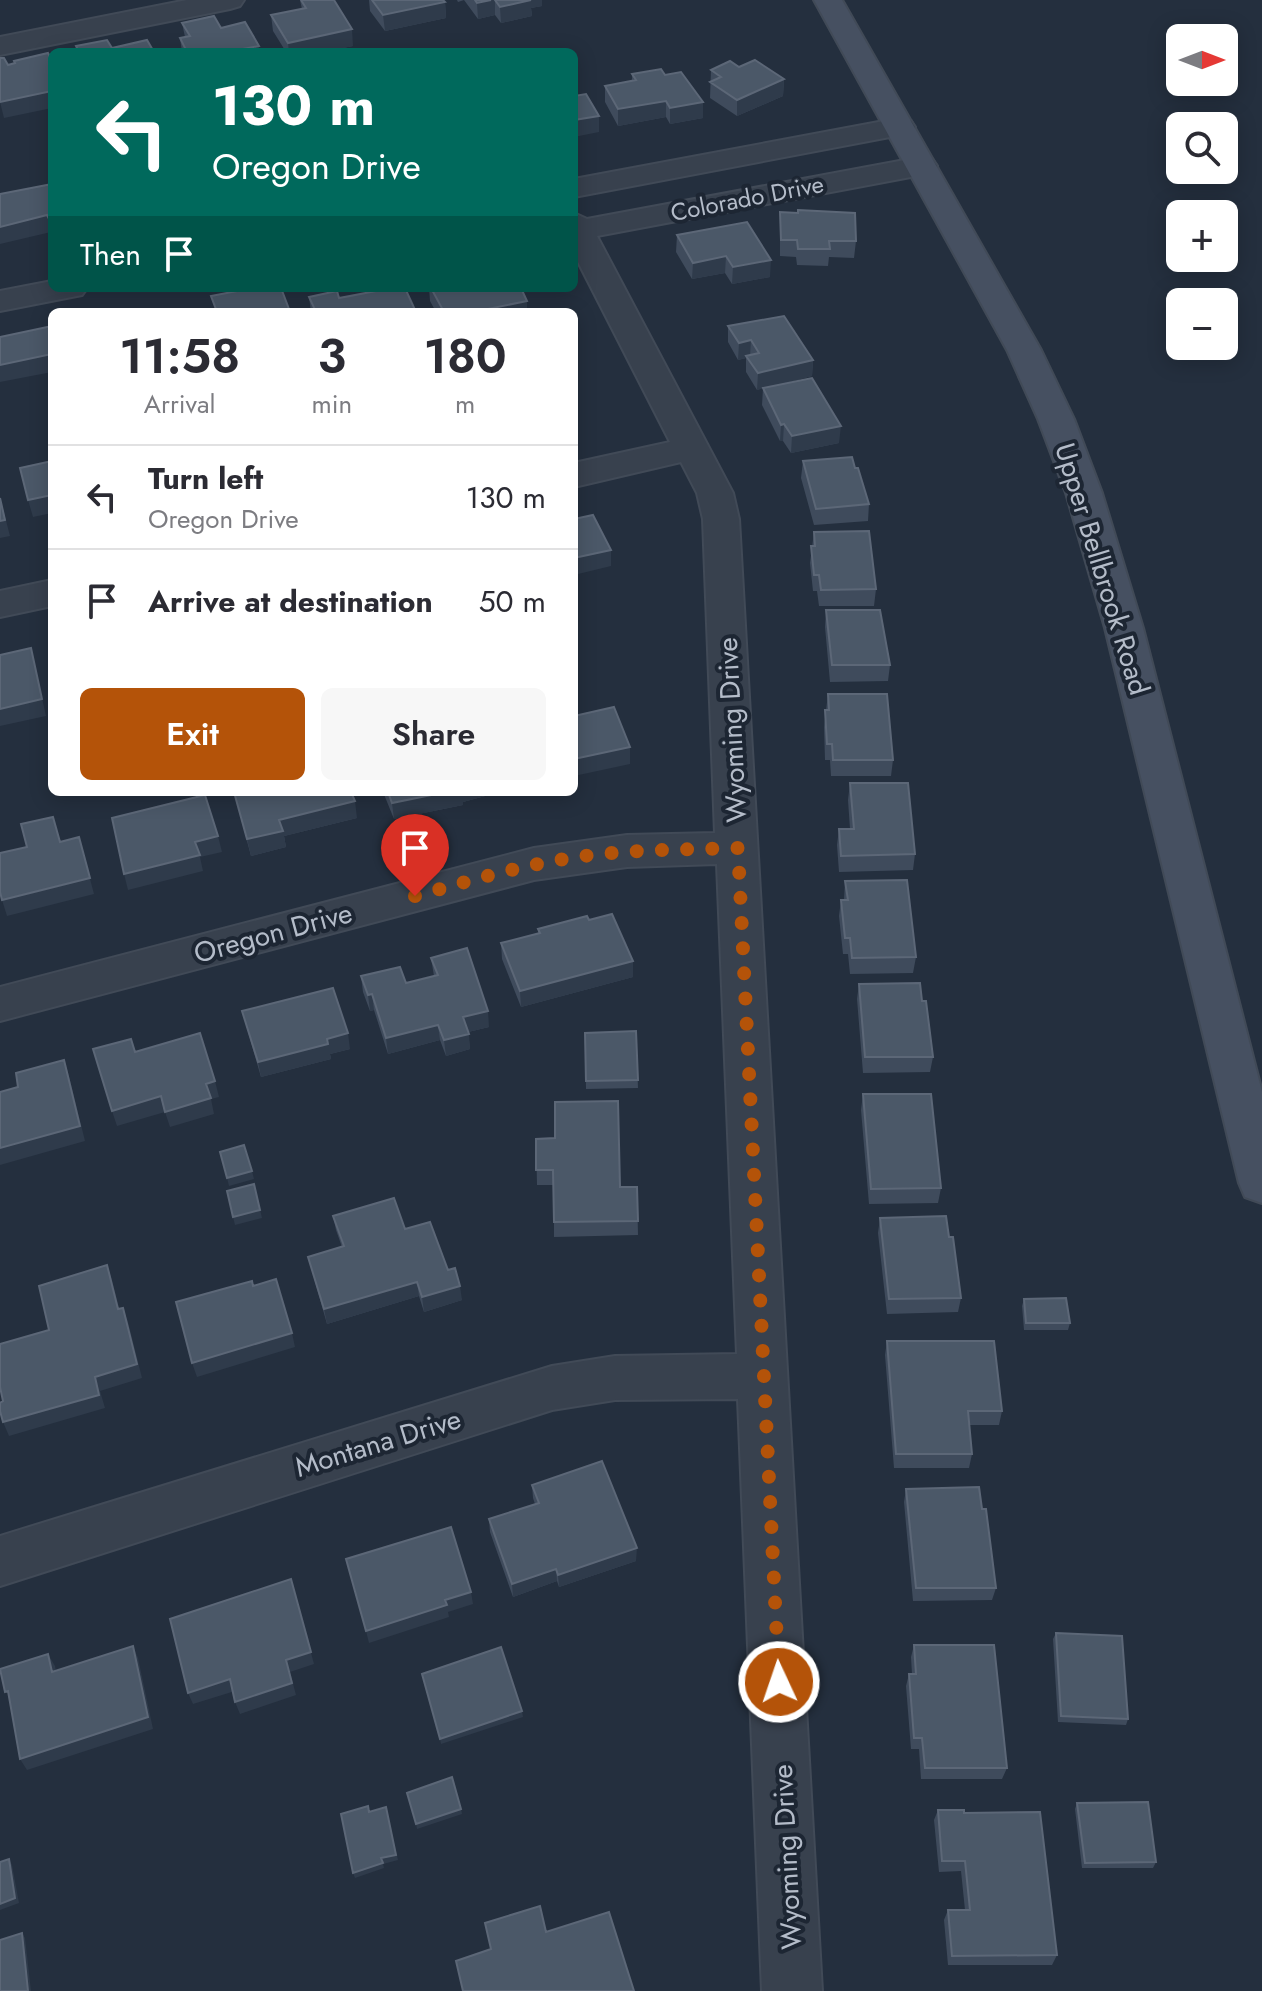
<!DOCTYPE html>
<html lang="en">
<head>
<meta charset="utf-8">
<style>
	:root { --surface:#fff; --page:#f7f7f7; --text:#2b2b33; --muted:#7c7c81; --line:#e1e1e2; --accent:#b45309 }
	body { margin:0; font-family:Jost,sans-serif; background:var(--page); color:var(--text); height:100vh; display:flex; flex-direction:column; font-size:30px; white-space:nowrap }
	* { box-sizing:border-box; margin:0 }
	p { font-size:26px; color:var(--muted) }
	.icon { flex:none; width:44px; height:44px; fill:none; stroke:currentColor; stroke-width:2; stroke-linecap:round; stroke-linejoin:round }
	.map { position:relative; flex:1; overflow:hidden }
	.panel { position:absolute; left:48px; top:308px; width:530px; height:488px; display:flex; flex-direction:column; background:var(--surface); border-radius:12px; box-shadow:0 4px 20px #0003 }
	.panel>* { flex:none }
	.guide { position:absolute; left:48px; top:48px; width:530px; height:244px; border-radius:12px; box-shadow:0 4px 20px #0003; background:#00695c; color:#fff; overflow:hidden }
	.needle { width:52px; rotate:90deg }
	.buttons { position:absolute; left:1166px; top:24px; display:grid; gap:16px }
	.buttons a { display:grid; place-items:center; width:72px; height:72px; border-radius:12px; background:var(--surface); box-shadow:0 4px 20px #0003; font-size:40px }
	.pin { position:absolute; display:grid; place-items:center; width:68px; height:68px; color:#fff; margin:-82px -34px; border-radius:50% 50% 50% 0; rotate:-45deg; box-shadow:0 0 8px #0007 }
	.pin .icon { rotate:45deg }
	.me { position:absolute; width:88px; margin:-44px; rotate:357deg; stroke-linejoin:round; filter:drop-shadow(0 0 6px #0008) }
	.turn { display:flex; align-items:center; gap:28px; height:168px; padding:0 32px; font-size:36px }
	.turn .icon { width:104px; height:104px; stroke-width:2.5 }
	.turn b { display:block; font-size:56px; line-height:68px }
	.then { display:flex; align-items:center; height:76px; padding:0 32px; background:#0003; gap:16px; font-size:30px }
	.eta { display:flex; justify-content:space-evenly; align-items:center; height:136px; text-align:center }
	.eta b { font-size:48px; font-weight:600; line-height:56px }
	.action { display:flex; gap:16px; margin-top:auto; padding:16px 32px }
	.action a { flex:1; height:92px; border-radius:12px; background:var(--accent); color:#fff; font-size:32px; font-weight:600; line-height:92px; text-align:center }
	.action a+a { background:var(--page); color:var(--text) }
	ul { padding:0; list-style:none }
	li { display:flex; align-items:center; gap:24px; height:104px; padding:0 32px; border-top:2px solid var(--line) }
	li div { flex:1 }
	li b { display:block; font-size:30px }
	li em { font-style:normal }
	.map>svg:first-child { display:block }
</style>
</head>
<body>
<div class="map">
<svg width="1262" height="1991" viewBox="0 0 1262 1991">
	<rect width="100%" height="100%" fill="#242f3e"/>
	<g fill="none" stroke-linecap="round" stroke-linejoin="round">
		<g stroke="#414a57" stroke-width="4">
			<path id="street" d="M 187,0 L 244,0 L 240,6 L 230,9 L 0,55 L 0,37 Z
				M 900,118 L 911,121 L 915,127 L 911,133 L 574,197 L 574,179 Z
				M 921,157 L 932,159 L 937,166 L 932,173 L 597,236 L 733,493 L 739,519 L 822,1991 L 762,1991 L 738,1399 L 615,1400 L 552,1410 L 0,1586 L 0,1536 L 552,1366 L 615,1356 L 737,1354 L 717,864 L 627,867 L 534,880 L 0,1021 L 0,987 L 534,848 L 627,835 L 715,833 L 703,519 L 697,493 L 681,462 L 574,487 L 574,463 L 670,442 L 574,254 L 574,213 L 587,219 Z
				M 52,281 L 52,288 L 87,288 L 82,295 L 0,311 L 0,291 Z
				M 52,580 L 52,606 L 0,617 L 0,591 Z"/>
		</g>
		<g stroke="#414a57" stroke-width="4">
			<path id="secondary" d="M 814,0 L 842,0 L 1041,350 L 1074,419 L 1102,493 L 1143,628 L 1262,1092 L 1262,1203 L 1245,1197 L 1239,1183 L 1105,628 L 1066,493 L 1038,419 L 1007,350 Z"/>
		</g>
		<use href="#street" fill="#38414e" fill-rule="evenodd"/>
		<use href="#secondary" fill="#465061" fill-rule="evenodd"/>
	</g>
	<path fill="#3f4b5c" d="M 300,0 L 353,46 L 323,52 L 286,52 L 273,31 L 271,15 L 302,9 Z
		M 369,0 L 443,0 L 445,2 L 446,18 L 385,31 L 370,11 Z
		M 457,0 L 542,0 L 542,6 L 531,8 L 532,16 L 501,23 L 495,15 L 478,19 L 464,0 L 458,2 Z
		M 182,23 L 221,28 L 260,52 L 182,52 L 180,38 L 185,37 Z
		M 739,67 L 784,79 L 783,96 L 737,116 L 710,98 L 711,70 Z
		M 632,74 L 665,75 L 703,118 L 670,124 L 666,117 L 618,126 L 605,102 L 605,86 L 632,81 Z
		M 780,212 L 856,241 L 854,258 L 829,257 L 828,266 L 797,265 L 796,257 L 780,256 Z
		M 677,235 L 770,277 L 732,284 L 725,273 L 692,279 L 676,252 Z
		M 429,288 L 521,288 L 527,312 L 436,312 L 430,301 Z
		M 309,297 L 339,298 L 416,312 L 311,312 Z
		M 728,326 L 813,360 L 812,376 L 764,388 L 839,443 L 791,453 L 783,441 L 780,441 L 762,405 L 763,388 L 757,390 L 746,372 L 746,358 L 738,360 L 728,342 Z
		M 803,461 L 869,504 L 868,521 L 814,525 L 801,478 Z
		M 814,532 L 876,589 L 874,606 L 819,606 L 817,591 L 813,591 L 810,563 Z
		M 826,610 L 890,665 L 888,681 L 830,682 L 825,627 Z
		M 828,694 L 893,760 L 891,776 L 831,776 L 830,760 L 825,760 L 824,727 Z
		M 850,783 L 915,854 L 913,870 L 839,872 L 837,845 L 839,829 L 850,829 L 848,800 Z
		M 234,792 L 357,818 L 284,836 L 286,847 L 251,856 Z
		M 383,792 L 500,792 L 463,802 L 463,805 L 394,819 Z
		M 845,881 L 916,957 L 913,973 L 850,974 L 848,954 L 843,954 L 839,916 L 841,900 L 844,900 Z
		M 538,929 L 633,961 L 633,977 L 521,1007 L 502,959 L 501,943 L 538,934 Z
		M 431,958 L 489,1027 L 468,1032 L 470,1049 L 446,1056 L 440,1040 L 388,1054 L 374,1010 L 370,1011 L 363,992 L 361,976 L 406,983 L 434,976 Z
		M 859,984 L 922,1001 L 933,1057 L 930,1072 L 863,1073 L 857,999 Z
		M 242,1011 L 350,1049 L 330,1054 L 331,1059 L 261,1077 Z
		M 636,1031 L 638,1088 L 586,1089 L 585,1033 Z
		M 863,1094 L 941,1188 L 938,1203 L 869,1204 L 861,1110 Z
		M 536,1139 L 620,1187 L 637,1187 L 638,1235 L 554,1237 L 554,1185 L 537,1185 Z
		M 333,1216 L 405,1229 L 448,1270 L 462,1300 L 424,1312 L 419,1296 L 327,1324 L 308,1257 L 342,1247 L 336,1230 Z
		M 880,1218 L 949,1237 L 961,1298 L 958,1312 L 887,1314 L 878,1233 Z
		M 1024,1299 L 1070,1323 L 1068,1330 L 1024,1330 L 1022,1306 Z
		M 887,1341 L 1002,1411 L 999,1425 L 969,1425 L 972,1454 L 969,1468 L 894,1468 L 885,1355 Z
		M 532,1485 L 636,1561 L 559,1587 L 557,1581 L 513,1597 L 490,1532 L 489,1519 L 535,1504 L 533,1498 Z
		M 906,1489 L 982,1509 L 996,1588 L 992,1600 L 913,1601 L 904,1502 Z
		M 1056,1633 L 1128,1719 L 1126,1725 L 1058,1722 L 1053,1639 Z
		M 914,1645 L 1007,1768 L 1002,1779 L 921,1779 L 919,1749 L 911,1749 L 906,1686 L 909,1674 L 912,1674 L 911,1657 Z
		M 1077,1803 L 1156,1862 L 1153,1868 L 1082,1868 L 1075,1809 Z
		M 938,1810 L 964,1813 L 1057,1955 L 1052,1965 L 948,1965 L 944,1920 L 948,1910 L 965,1910 L 961,1871 L 939,1872 L 934,1820 Z"/>
	<path fill="#2f3b4b" d="M 491,0 L 495,0 L 495,15 L 478,19 L 477,3 Z
		M 526,0 L 542,0 L 542,6 L 531,8 L 532,16 L 501,23 L 500,7 Z
		M 445,2 L 446,18 L 385,31 L 383,15 Z
		M 352,29 L 353,46 L 323,52 L 289,52 L 288,43 Z
		M 259,46 L 260,52 L 244,52 L 243,49 Z
		M 784,79 L 783,96 L 737,116 L 737,100 Z
		M 52,91 L 52,108 L 4,118 L 0,102 Z
		M 666,101 L 666,117 L 618,126 L 618,109 Z
		M 703,102 L 703,118 L 670,124 L 670,108 Z
		M 599,116 L 599,132 L 574,137 L 574,120 Z
		M 47,215 L 51,232 L 0,244 L 0,227 Z
		M 52,218 L 52,233 L 49,219 Z
		M 726,256 L 725,273 L 692,279 L 693,263 Z
		M 771,260 L 770,277 L 732,284 L 733,267 Z
		M 527,301 L 527,312 L 473,312 Z
		M 751,340 L 750,357 L 746,356 L 746,358 L 738,360 L 739,343 Z
		M 52,354 L 52,372 L 0,382 L 0,365 Z
		M 813,360 L 812,376 L 757,390 L 758,373 Z
		M 574,384 L 576,384 L 577,410 L 574,411 Z
		M 784,424 L 783,441 L 780,441 L 781,425 Z
		M 841,426 L 839,443 L 791,453 L 792,436 Z
		M 52,495 L 52,513 L 33,517 L 28,500 Z
		M 0,497 L 10,536 L 0,538 Z
		M 611,550 L 611,566 L 574,575 L 574,558 Z
		M 31,648 L 46,716 L 0,726 L 0,709 Z
		M 630,747 L 630,764 L 574,776 L 574,759 Z
		M 446,792 L 500,792 L 463,802 L 463,805 L 394,819 L 392,803 Z
		M 355,801 L 357,818 L 284,836 L 286,847 L 251,856 L 247,839 L 279,820 Z
		M 218,836 L 222,852 L 200,857 L 203,871 L 128,890 L 124,874 L 195,842 Z
		M 79,837 L 94,894 L 7,916 L 2,900 Z
		M 633,961 L 633,977 L 521,1007 L 520,991 Z
		M 372,994 L 374,1010 L 370,1011 L 368,995 Z
		M 488,1011 L 489,1027 L 464,1033 L 463,1017 Z
		M 438,1025 L 440,1040 L 388,1054 L 386,1038 Z
		M 348,1033 L 350,1049 L 330,1054 L 331,1059 L 261,1077 L 258,1062 Z
		M 469,1034 L 470,1049 L 446,1056 L 444,1040 Z
		M 64,1060 L 69,1076 L 85,1141 L 0,1165 L 0,1148 Z
		M 215,1081 L 219,1097 L 211,1099 L 214,1114 L 170,1127 L 165,1112 L 206,1084 Z
		M 161,1096 L 165,1112 L 117,1126 L 112,1111 Z
		M 252,1171 L 254,1179 L 229,1186 L 227,1178 Z
		M 254,1184 L 262,1218 L 235,1225 L 233,1217 Z
		M 107,1265 L 112,1280 L 123,1324 L 118,1309 Z
		M 417,1282 L 419,1296 L 327,1324 L 324,1309 Z
		M 460,1286 L 462,1300 L 424,1312 L 422,1297 Z
		M 123,1308 L 128,1322 L 142,1378 L 100,1391 L 105,1408 L 9,1436 L 3,1422 L 95,1377 Z
		M 292,1333 L 295,1347 L 197,1377 L 192,1363 Z
		M 637,1548 L 636,1561 L 559,1587 L 558,1575 Z
		M 556,1569 L 557,1581 L 513,1597 L 512,1584 Z
		M 291,1579 L 314,1664 L 290,1672 L 296,1695 L 240,1714 L 235,1702 L 286,1660 Z
		M 471,1592 L 473,1604 L 448,1612 L 449,1617 L 369,1643 L 366,1631 L 445,1600 Z
		M 133,1646 L 138,1658 L 153,1729 L 27,1770 L 20,1759 Z
		M 48,1654 L 55,1666 L 58,1684 L 52,1672 Z
		M 230,1679 L 235,1691 L 193,1704 L 188,1693 Z
		M 522,1711 L 523,1717 L 441,1744 L 440,1739 Z
		M 386,1807 L 398,1860 L 383,1864 L 384,1868 L 355,1878 L 353,1873 L 381,1858 Z
		M 461,1809 L 462,1814 L 417,1829 L 416,1824 Z
		M 9,1859 L 12,1865 L 19,1903 L 0,1910 L 0,1904 Z
		M 22,1933 L 25,1938 L 31,1991 L 28,1991 Z"/>
	<path fill="#4b5868" stroke="#5c6777" stroke-width="2" d="M 301,0 L 334,0 L 352,29 L 288,43 L 271,15 L 306,8 Z
		M 372,0 L 443,0 L 445,2 L 383,15 Z
		M 475,0 L 491,0 L 477,3 Z
		M 495,0 L 531,0 L 500,7 Z
		M 214,16 L 221,28 L 245,22 L 259,46 L 243,49 L 245,52 L 187,52 L 180,38 L 190,36 L 182,23 Z
		M 107,40 L 112,48 L 147,40 L 154,52 L 79,52 L 76,46 Z
		M 48,53 L 52,61 L 52,91 L 0,102 L 0,58 L 4,58 L 8,65 L 15,63 L 14,61 Z
		M 755,60 L 784,79 L 737,100 L 710,82 L 721,77 L 711,70 L 730,61 L 739,67 Z
		M 661,69 L 665,75 L 681,72 L 703,102 L 670,108 L 666,101 L 618,109 L 605,86 L 636,80 L 632,74 Z
		M 586,94 L 599,116 L 574,120 L 574,96 Z
		M 52,184 L 52,218 L 49,219 L 47,215 L 0,227 L 0,194 Z
		M 798,210 L 855,213 L 856,241 L 829,241 L 830,249 L 798,249 L 797,240 L 781,240 L 780,212 L 798,213 Z
		M 747,222 L 771,260 L 733,267 L 726,256 L 693,263 L 677,235 Z
		M 253,288 L 281,288 L 289,309 L 277,312 L 217,312 L 211,296 Z
		M 392,288 L 405,288 L 416,312 L 316,312 L 309,297 L 337,291 L 339,298 Z
		M 431,288 L 521,288 L 527,301 L 473,312 L 444,312 Z
		M 784,316 L 813,360 L 758,373 L 746,356 L 759,353 L 751,340 L 739,343 L 728,326 Z
		M 52,326 L 52,354 L 0,365 L 0,337 Z
		M 812,378 L 841,426 L 792,436 L 784,424 L 781,425 L 763,388 Z
		M 852,457 L 855,468 L 858,468 L 869,504 L 816,509 L 803,461 Z
		M 52,461 L 52,495 L 28,500 L 20,468 Z
		M 0,498 L 5,520 L 0,521 Z
		M 593,515 L 611,550 L 574,558 L 574,519 Z
		M 869,531 L 876,589 L 821,590 L 819,575 L 814,575 L 811,546 L 815,546 L 814,532 Z
		M 826,610 L 880,610 L 890,665 L 832,665 Z
		M 31,648 L 42,699 L 0,709 L 0,655 Z
		M 828,694 L 887,694 L 893,760 L 833,760 L 832,744 L 827,744 L 825,710 L 829,710 Z
		M 614,707 L 630,747 L 574,759 L 574,716 Z
		M 850,783 L 908,783 L 915,854 L 841,856 L 839,829 L 854,829 Z
		M 234,792 L 351,792 L 355,801 L 279,820 L 283,831 L 247,839 Z
		M 388,792 L 446,792 L 392,803 Z
		M 205,795 L 218,836 L 195,842 L 200,855 L 124,874 L 112,818 Z
		M 53,817 L 60,842 L 79,837 L 90,878 L 2,900 L 0,892 L 0,853 L 27,847 L 21,824 Z
		M 907,880 L 916,957 L 852,958 L 850,938 L 845,938 L 841,900 L 848,900 L 845,881 Z
		M 612,914 L 633,961 L 520,991 L 501,943 L 540,933 L 538,929 L 587,916 L 589,920 Z
		M 467,948 L 488,1011 L 463,1017 L 469,1034 L 444,1040 L 438,1025 L 386,1038 L 372,994 L 368,995 L 361,976 L 400,967 L 406,983 L 438,975 L 431,958 Z
		M 920,983 L 922,1001 L 926,1001 L 933,1057 L 865,1057 L 859,984 Z
		M 333,988 L 348,1033 L 327,1039 L 328,1044 L 258,1062 L 242,1011 Z
		M 636,1031 L 638,1080 L 586,1081 L 585,1033 Z
		M 200,1033 L 215,1081 L 206,1084 L 211,1098 L 165,1112 L 161,1096 L 112,1111 L 93,1049 L 131,1039 L 135,1052 Z
		M 64,1060 L 80,1126 L 0,1148 L 0,1092 L 18,1087 L 16,1073 Z
		M 863,1094 L 931,1094 L 941,1188 L 871,1189 Z
		M 618,1101 L 620,1187 L 637,1187 L 638,1221 L 554,1222 L 553,1170 L 536,1170 L 536,1139 L 555,1138 L 555,1102 Z
		M 244,1145 L 252,1171 L 227,1178 L 220,1152 Z
		M 254,1184 L 260,1210 L 233,1217 L 227,1191 Z
		M 394,1198 L 405,1229 L 430,1222 L 448,1270 L 455,1268 L 460,1286 L 422,1297 L 417,1282 L 324,1309 L 308,1257 L 344,1246 L 333,1216 Z
		M 946,1216 L 949,1237 L 953,1237 L 961,1298 L 889,1299 L 880,1218 Z
		M 107,1265 L 118,1309 L 123,1308 L 137,1364 L 95,1377 L 99,1395 L 3,1422 L 0,1411 L 0,1403 L 3,1401 L 0,1387 L 0,1344 L 49,1330 L 39,1286 Z
		M 276,1279 L 292,1333 L 192,1363 L 176,1302 L 252,1281 L 253,1286 Z
		M 1066,1298 L 1070,1323 L 1026,1323 L 1024,1299 Z
		M 887,1341 L 994,1341 L 1002,1411 L 968,1411 L 972,1454 L 896,1454 Z
		M 602,1461 L 637,1548 L 558,1575 L 556,1569 L 512,1584 L 489,1519 L 539,1503 L 532,1485 Z
		M 979,1487 L 982,1509 L 986,1509 L 996,1588 L 916,1588 L 906,1489 Z
		M 451,1527 L 471,1592 L 445,1600 L 447,1605 L 366,1631 L 346,1559 Z
		M 291,1579 L 311,1652 L 286,1660 L 292,1683 L 235,1702 L 230,1679 L 188,1693 L 170,1619 Z
		M 1056,1633 L 1122,1636 L 1128,1719 L 1061,1716 Z
		M 914,1645 L 994,1645 L 1007,1768 L 925,1768 L 922,1738 L 914,1738 L 909,1674 L 916,1674 Z
		M 133,1646 L 148,1717 L 20,1759 L 8,1691 L 5,1692 L 0,1669 L 48,1654 L 52,1672 Z
		M 501,1647 L 522,1711 L 440,1739 L 422,1674 Z
		M 452,1777 L 461,1809 L 416,1824 L 407,1793 Z
		M 1148,1802 L 1156,1862 L 1085,1863 L 1077,1803 Z
		M 368,1806 L 369,1812 L 386,1807 L 396,1855 L 381,1858 L 383,1863 L 353,1873 L 341,1814 Z
		M 938,1810 L 964,1810 L 964,1813 L 1040,1812 L 1057,1955 L 952,1956 L 948,1910 L 970,1910 L 965,1861 L 942,1861 Z
		M 9,1859 L 15,1898 L 0,1904 L 0,1862 Z
		M 540,1906 L 546,1932 L 609,1912 L 634,1991 L 463,1991 L 456,1961 L 491,1949 L 485,1923 Z
		M 22,1933 L 28,1991 L 0,1991 L 0,1940 Z"/>
	<g fill="none" stroke-linecap="round" stroke-linejoin="round">
		<path stroke="#b45309" stroke-width="14" stroke-dasharray="0 25.2" d="M 415,896 C 469,881 522,865 577,857 C 630,849 684,850 738,848 L 779,1682"/>
	</g>
	<g text-anchor="middle" dominant-baseline="central" stroke-width="8" stroke-linejoin="round" paint-order="stroke">
		<g font-size="24" fill="#b4bcc9" stroke="#1d2633">
			<text transform="translate(747 198) rotate(-11)">Colorado Drive</text>
		</g>
		<g font-size="28" fill="#b4bcc9" stroke="#1d2633">
			<text transform="translate(1102 569) rotate(73)">Upper Bellbrook Road</text>
			<text transform="translate(732 730) rotate(-93)">Wyoming Drive</text>
			<text transform="translate(273 933) rotate(-15)">Oregon Drive</text>
			<text transform="translate(378 1443) rotate(-17)">Montana Drive</text>
			<text transform="translate(787 1857) rotate(-93)">Wyoming Drive</text>
		</g>
	</g>
</svg>
<div class="buttons">
<a><svg class="needle" viewBox="-14 -14 28 28"><path d="M0-13l5 13h-10z" fill="#e53935"/><path d="M0 13l5-13h-10z" fill="#7c7c81"/></svg></a>
<a><svg class="icon" aria-label="search" viewBox="0 0 24 24"><circle cx="10" cy="10" r="6"/><path d="M15 15l6 6"/></svg></a>
<a>+</a>
<a>−</a>
</div>
<div class="pin" style="left:415px;top:896px;background:#d93025"><svg class="icon" aria-label="arrive" viewBox="0 0 24 24"><path d="M6 21V4h12l-3 4 3 4H6"/></svg></div>
<svg class="me" style="left:779px;top:1682px" viewBox="-20 -20 40 40"><circle r="17" fill="#b45309" stroke="#fff" stroke-width="3"/><path d="M0-11L8 9 0 5-8 9z" fill="#fff"/></svg>
<div class="guide">
<div class="turn"><svg class="icon" aria-label="left" viewBox="0 0 24 24"><path d="M17 20v-9H6M10 6l-5 5 5 5"/></svg><div><b>130 m</b>Oregon Drive</div></div>
<div class="then">Then<svg class="icon" aria-label="arrive" viewBox="0 0 24 24"><path d="M6 21V4h12l-3 4 3 4H6"/></svg></div>
</div>
<section class="panel">
<div class="eta">
<div><b>11:58</b><p>Arrival</p></div>
<div><b>3</b><p>min</p></div>
<div><b>180</b><p>m</p></div>
</div>
<ul>
<li><svg class="icon" aria-label="left" viewBox="0 0 24 24"><path d="M17 20v-9H6M10 6l-5 5 5 5"/></svg><div><b>Turn left</b><p>Oregon Drive</p></div><em>130 m</em></li>
<li><svg class="icon" aria-label="arrive" viewBox="0 0 24 24"><path d="M6 21V4h12l-3 4 3 4H6"/></svg><div><b>Arrive at destination</b></div><em>50 m</em></li>
</ul>
<div class="action"><a>Exit</a><a>Share</a></div>
</section>
</div>
</body>
</html>
